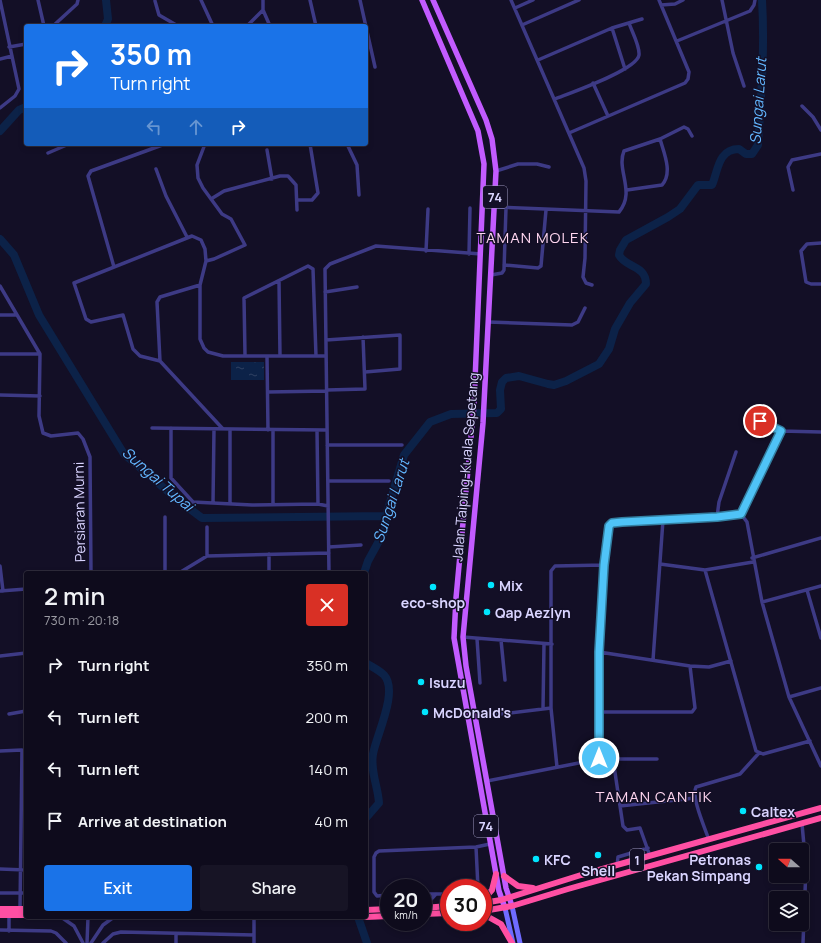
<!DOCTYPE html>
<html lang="en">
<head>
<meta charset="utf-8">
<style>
	:root { --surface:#0e0b1c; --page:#171425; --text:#f1f3f6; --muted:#9b9ba3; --line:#2e2b3b; --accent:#1a73e8 }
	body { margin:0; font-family:Manrope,sans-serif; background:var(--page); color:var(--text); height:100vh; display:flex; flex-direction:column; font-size:15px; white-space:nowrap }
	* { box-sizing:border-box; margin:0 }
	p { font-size:13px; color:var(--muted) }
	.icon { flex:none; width:22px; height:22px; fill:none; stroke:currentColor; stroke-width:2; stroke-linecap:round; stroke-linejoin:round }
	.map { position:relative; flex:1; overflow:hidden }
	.side { position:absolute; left:24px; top:571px; width:344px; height:348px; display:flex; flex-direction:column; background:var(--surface); border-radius:4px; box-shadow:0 2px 6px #0003,0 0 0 1px var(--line) }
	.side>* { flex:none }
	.guide { position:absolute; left:24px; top:24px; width:344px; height:122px; border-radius:4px; box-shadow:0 2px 6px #0003,0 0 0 1px var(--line); background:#1a73e8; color:#fff; overflow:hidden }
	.needle { width:26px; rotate:291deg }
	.controls { position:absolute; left:769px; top:843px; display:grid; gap:8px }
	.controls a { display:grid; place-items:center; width:40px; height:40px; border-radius:4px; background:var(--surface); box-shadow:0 2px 6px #0003,0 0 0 1px var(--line); font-size:20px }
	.speed { position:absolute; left:380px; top:879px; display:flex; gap:8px; font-size:20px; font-weight:700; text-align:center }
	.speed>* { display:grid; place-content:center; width:52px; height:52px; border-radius:50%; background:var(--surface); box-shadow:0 2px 6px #0003,0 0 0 1px var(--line); line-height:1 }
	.speed small { font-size:10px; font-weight:400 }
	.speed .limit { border:6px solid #d22; background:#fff; color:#111 }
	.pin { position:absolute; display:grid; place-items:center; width:34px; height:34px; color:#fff; margin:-17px; border:2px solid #fff; border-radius:50%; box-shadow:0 1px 4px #0007 }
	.me { position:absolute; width:44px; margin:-22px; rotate:0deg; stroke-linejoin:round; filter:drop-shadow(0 0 3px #0008) }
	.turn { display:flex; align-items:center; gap:14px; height:84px; padding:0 20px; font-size:18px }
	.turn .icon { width:52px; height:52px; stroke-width:2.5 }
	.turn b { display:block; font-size:28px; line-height:34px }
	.lanes { display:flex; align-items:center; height:38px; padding:0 20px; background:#0003; justify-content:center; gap:20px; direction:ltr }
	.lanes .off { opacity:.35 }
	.round { display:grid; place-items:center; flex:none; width:42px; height:42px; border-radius:4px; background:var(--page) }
	.headline { display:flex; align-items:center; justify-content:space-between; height:68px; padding:0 20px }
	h1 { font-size:24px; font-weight:600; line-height:30px }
	.action { display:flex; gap:8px; margin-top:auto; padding:8px 20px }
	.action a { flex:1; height:46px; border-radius:4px; background:var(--accent); color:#fff; font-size:16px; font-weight:600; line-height:46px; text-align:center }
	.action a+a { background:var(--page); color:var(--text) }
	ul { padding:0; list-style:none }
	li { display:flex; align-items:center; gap:12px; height:52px; padding:0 20px }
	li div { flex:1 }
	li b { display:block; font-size:15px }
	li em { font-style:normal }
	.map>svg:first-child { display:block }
</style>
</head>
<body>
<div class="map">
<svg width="821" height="943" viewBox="0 0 821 943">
	<defs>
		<pattern id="water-ripples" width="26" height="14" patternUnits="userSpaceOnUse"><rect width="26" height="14" fill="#0c2248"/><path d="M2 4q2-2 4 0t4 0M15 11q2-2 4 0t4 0" fill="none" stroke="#2f4163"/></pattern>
	</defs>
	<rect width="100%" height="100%" fill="#130f26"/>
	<path fill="url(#water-ripples)" d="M 231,362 L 264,362 L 264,380 L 231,380 Z"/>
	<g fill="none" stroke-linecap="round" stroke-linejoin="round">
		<path stroke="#0c2248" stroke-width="8" d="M 105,26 L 108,19 L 106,0
			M 0,131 L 19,110 L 26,107
			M 0,239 L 14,255 L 39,315 L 124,454 L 178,500 L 202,518 L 386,516
			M 364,573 L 368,561 L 385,530 L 386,516 L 404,455 L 430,422 L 451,414 L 497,413 L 501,409 L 500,390 L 502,382 L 506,378 L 519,376 L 548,384 L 554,385 L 566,381 L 599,364 L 609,349 L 615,329 L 630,303 L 646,284 C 646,265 626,268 619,255 L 620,250 L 626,240 L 668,217 L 680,209 L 698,185 L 712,185 C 718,171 718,149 739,149 L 746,154 L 752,154 L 758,145 C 761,97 765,49 762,0
			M 366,663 C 372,667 379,670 384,675 C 399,691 376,736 373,754 C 370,771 378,786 379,803 L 366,818
			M 358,917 L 367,943"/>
		<path stroke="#3d3a85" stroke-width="3.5" d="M 0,0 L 19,89 L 15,96 L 0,108
			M 38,0 L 44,26
			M 201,0 L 213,26
			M 263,0 L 263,10 L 270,26
			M 310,0 L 316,26
			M 360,0 L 375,67
			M 511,0 L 584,168 L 586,181 L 585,258 L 583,277 L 586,283 L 592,285
			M 722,0 L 733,53 L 744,86
			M 155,1 L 159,15 L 178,26
			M 661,5 L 675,4 L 683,0
			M 515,8 L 533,0
			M 522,25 L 579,0
			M 53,26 L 77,4 L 78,0
			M 247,26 L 263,10
			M 612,28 L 642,19
			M 677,41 L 750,11 L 754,5 L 755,0
			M 9,47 L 26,44
			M 0,59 L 12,56
			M 538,60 L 612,28 L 625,69
			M 593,83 L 608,116
			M 555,99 C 570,93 637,70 639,55 C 640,46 632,32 629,23
			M 802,106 L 813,117 L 821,130
			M 569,133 L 685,83 L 688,79 L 689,72 L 659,0
			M 205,144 L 197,165 L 198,178 L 203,188 L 222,214 L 231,219 L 245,245 L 214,259 L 206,261
			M 347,144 L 357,165 L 359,195
			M 267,150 L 272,179
			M 48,153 L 69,144
			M 156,169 L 166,196 L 187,237
			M 496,171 L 518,164 L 537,164 L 549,167
			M 627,190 L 662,185 C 673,173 664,153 660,139
			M 793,190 L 788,167 L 792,160 L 821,154
			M 211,199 L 224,191 L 280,176 L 288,176 L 296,185 L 297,210
			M 297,200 L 312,200 L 318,193 L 310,144
			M 495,207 L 619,212 C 636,192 616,170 624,151 L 660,139 L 684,127 L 688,129 L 692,136
			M 821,243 L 807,244 L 801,251 L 806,282 L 811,284 L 821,284
			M 426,251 L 428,209
			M 469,254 L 470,208
			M 504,265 L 538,268 L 541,266 L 546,210
			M 114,267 L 88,176 L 91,171 L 165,144
			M 491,275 L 502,273 L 504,270 L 506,208
			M 279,281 L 280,356
			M 200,285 L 160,297 L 157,302 L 160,361 L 223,429
			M 0,286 L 40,354 L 39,416 L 43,433 L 51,436 L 78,433 L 83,439 L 90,457 L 91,573
			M 325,292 L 357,287
			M 0,315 L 17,315
			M 488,322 L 572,325 L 578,322 L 585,308
			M 326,340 L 400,335 L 400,369 L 365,372
			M 0,354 L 40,354
			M 245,355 L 244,298 L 308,266 L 313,269 L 316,356
			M 267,356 L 268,430
			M 160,361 L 140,356 L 133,349 L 123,315 L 91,322 L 86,319 L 74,283 L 192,236 L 201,240 L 205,249 L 206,261 L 200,285 L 200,339 L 204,348 L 208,352 L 223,356 L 326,356
			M 327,390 L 365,389 L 363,337
			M 268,392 L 327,391
			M 0,395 L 40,396
			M 152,428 L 326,430
			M 171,428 L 171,478 L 193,502 L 252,505 L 318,504 L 328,506
			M 230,429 L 230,504
			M 317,430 L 318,504
			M 781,431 L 821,432
			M 327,445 L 402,445
			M 328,481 L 389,481
			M 213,503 L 214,429
			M 273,505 L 273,430
			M 741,514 L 747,522 L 762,602 L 789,697 L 821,766
			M 165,517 L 165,573
			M 717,517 L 719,502 L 736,452
			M 329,547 L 361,545
			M 269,554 L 269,573
			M 207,556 L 207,527
			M 752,558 L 821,538
			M 660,564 L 705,570 L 753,562
			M 0,566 L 3,591
			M 705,570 L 756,751 L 763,754 L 810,741
			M 179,573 L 207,556 L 329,553
			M 329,573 L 325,269 L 330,264 L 376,246 L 481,254
			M 807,590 L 821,638
			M 0,591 L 26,589
			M 762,602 L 821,586
			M 463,637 L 552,644
			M 477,639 L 480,683
			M 501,640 L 505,680
			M 599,652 L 690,666 L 709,667 L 731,661
			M 0,656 L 26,653
			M 653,660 L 663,520
			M 789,697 L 821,688
			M 543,709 L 544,644
			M 598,712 L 692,712 L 695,708 L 690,666
			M 9,714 L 26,711
			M 476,717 L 551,708
			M 0,751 L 22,750 L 20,909
			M 599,759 L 599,652 L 604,565 L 609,526 L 612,523 L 622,521 L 717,517 L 741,514 L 781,431 L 760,421
			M 613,759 L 623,826 L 627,830 L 640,828 L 650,856
			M 557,767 L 551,708 L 551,571 L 555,566 L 604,565
			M 487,781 L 599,759 L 657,759
			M 620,806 L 695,798
			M 802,824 L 806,867 L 803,943
			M 709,840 C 705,828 691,797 696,787 L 740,774 L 759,753
			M 476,847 L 478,888
			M 617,866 L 618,857 L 648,848
			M 0,869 L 26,870
			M 0,893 L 26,893
			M 423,894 L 449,894
			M 389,895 L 377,896 L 374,892 L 374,857 L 376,853 L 379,851 L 476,847 L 490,844
			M 424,907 L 436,894
			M 61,917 L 74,926 L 83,943
			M 254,917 L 254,943
			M 0,930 L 51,931 L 56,933 L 66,943
			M 9,931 L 9,915
			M 87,943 L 88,917
			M 91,943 L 103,925 L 114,917
			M 103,943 L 113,934 L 121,932 L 254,935
			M 176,943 L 176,934"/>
		<path stroke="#6f6bff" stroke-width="5" d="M 512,906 L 520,943
			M 505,908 L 513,943"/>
		<path stroke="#c25bff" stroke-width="5.5" d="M 422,0 L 478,131 L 484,164 L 474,405 L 456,598 L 454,638 L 499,891 L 505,908
			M 433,0 L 486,120 L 492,139 L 496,171 L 483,423 L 463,637 L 466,666 L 506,888 L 512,906"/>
		<path stroke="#ff4fa3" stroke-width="6" d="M 504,876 L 518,886 L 533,888
			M 483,900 L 492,890 L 496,874
			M 483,903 L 501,900 L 581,875 L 821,808
			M 423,908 L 449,906
			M 0,909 L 26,909
			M 366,910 L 389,909
			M 483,911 L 512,906 L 568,889 L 821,818
			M 423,914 L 449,913
			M 483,914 L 501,924 L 512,943
			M 0,915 L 26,915
			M 217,917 L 344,917
			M 366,917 L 389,916"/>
	</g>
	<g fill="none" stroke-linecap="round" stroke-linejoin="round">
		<g stroke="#337fa1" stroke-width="10">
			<path id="route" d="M 599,758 L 599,652 L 604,565 L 609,526 L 612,523 L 622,522 L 717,517 L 741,514 L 781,431 L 760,421"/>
		</g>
		<use href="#route" stroke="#4fc3f7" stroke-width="7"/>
	</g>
	<g fill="#00e5ff" stroke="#130f26" stroke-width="1.5">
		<circle cx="491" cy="585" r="4"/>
		<circle cx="433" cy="587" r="4"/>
		<circle cx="487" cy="612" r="4"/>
		<circle cx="421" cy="682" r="4"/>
		<circle cx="425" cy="712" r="4"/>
		<circle cx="743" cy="811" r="4"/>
		<circle cx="598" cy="855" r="4"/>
		<circle cx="536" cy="859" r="4"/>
		<circle cx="759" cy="867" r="4"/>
	</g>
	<g text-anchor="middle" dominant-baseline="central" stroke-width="3" stroke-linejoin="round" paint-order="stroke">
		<g fill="#130f26" stroke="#9e99be" stroke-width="1">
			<rect x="483" y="186" width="24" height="22" rx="3"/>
			<rect x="474" y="815" width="24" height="22" rx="3"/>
			<rect x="630" y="849" width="14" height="22" rx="3"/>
		</g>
		<g font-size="13" font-weight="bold" fill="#d9d4ff">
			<text x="495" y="197">74</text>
			<text x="486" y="826">74</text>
			<text x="637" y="860">1</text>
		</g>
		<g font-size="14" fill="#d9d4ff" stroke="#130f26">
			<text transform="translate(465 467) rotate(-85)">Jalan Taiping-Kuala Sepetang</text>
			<text transform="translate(79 512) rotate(-91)">Persiaran Murni</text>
		</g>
		<g font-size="14" font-weight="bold" fill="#d9d4ff" stroke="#130f26" text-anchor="start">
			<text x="499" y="585">Mix</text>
			<text x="433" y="602" text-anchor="middle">eco-shop</text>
			<text x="495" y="612">Qap Aezlyn</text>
			<text x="429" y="682">Isuzu</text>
			<text x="433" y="712">McDonald's</text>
			<text x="751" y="811">Caltex</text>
			<text x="544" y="859">KFC</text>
			<text x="751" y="859" text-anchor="end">Petronas<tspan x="751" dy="16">Pekan Simpang</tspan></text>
			<text x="598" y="870" text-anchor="middle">Shell</text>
		</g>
		<g font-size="15" font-style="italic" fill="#62b6ff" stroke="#130f26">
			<text transform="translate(758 101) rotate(-86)">Sungai Larut</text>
			<text transform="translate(158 479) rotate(41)">Sungai Tupai</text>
			<text transform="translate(391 501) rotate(-72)">Sungai Larut</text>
		</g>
		<g font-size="15" letter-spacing="1" fill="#ffd6f0" stroke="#130f26">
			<text x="533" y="237">TAMAN MOLEK</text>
			<text x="654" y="796">TAMAN CANTIK</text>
		</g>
	</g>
</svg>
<div class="controls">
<a><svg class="needle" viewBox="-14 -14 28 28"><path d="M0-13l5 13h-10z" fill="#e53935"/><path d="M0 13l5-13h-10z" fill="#9b9ba3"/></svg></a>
<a><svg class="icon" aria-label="layers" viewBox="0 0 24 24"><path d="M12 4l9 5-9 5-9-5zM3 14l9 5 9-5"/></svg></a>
</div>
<div class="speed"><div>20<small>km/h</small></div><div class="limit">30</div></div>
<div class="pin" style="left:760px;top:421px;background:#d93025"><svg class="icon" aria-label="arrive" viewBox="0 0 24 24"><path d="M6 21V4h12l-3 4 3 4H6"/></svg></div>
<svg class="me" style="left:599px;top:758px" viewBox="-20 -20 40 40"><circle r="17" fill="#4fc3f7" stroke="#fff" stroke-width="3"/><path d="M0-11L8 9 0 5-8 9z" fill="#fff"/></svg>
<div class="guide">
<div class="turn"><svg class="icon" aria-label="right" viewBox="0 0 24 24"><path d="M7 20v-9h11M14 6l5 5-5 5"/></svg><div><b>350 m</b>Turn right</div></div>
<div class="lanes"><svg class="icon off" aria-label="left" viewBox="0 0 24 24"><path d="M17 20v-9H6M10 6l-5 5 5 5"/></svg><svg class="icon off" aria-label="ahead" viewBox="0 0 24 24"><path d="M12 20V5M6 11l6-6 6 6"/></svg><svg class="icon" aria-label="right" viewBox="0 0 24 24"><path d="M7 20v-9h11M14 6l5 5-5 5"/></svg></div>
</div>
<section class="side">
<div class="headline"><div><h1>2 min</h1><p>730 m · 20:18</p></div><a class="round" style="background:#d93025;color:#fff"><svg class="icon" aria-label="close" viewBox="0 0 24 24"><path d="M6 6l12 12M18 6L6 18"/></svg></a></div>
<ul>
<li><svg class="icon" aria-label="right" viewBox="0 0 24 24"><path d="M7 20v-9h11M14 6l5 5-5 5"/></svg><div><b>Turn right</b></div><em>350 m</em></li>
<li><svg class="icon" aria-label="left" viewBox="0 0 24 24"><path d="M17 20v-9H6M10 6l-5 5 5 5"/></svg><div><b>Turn left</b></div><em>200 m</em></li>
<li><svg class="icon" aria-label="left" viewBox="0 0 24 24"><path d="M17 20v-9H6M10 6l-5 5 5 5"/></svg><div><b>Turn left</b></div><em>140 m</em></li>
<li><svg class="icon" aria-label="arrive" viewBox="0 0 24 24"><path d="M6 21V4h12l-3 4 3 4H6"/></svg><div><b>Arrive at destination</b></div><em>40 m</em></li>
</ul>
<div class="action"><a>Exit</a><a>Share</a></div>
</section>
</div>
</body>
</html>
